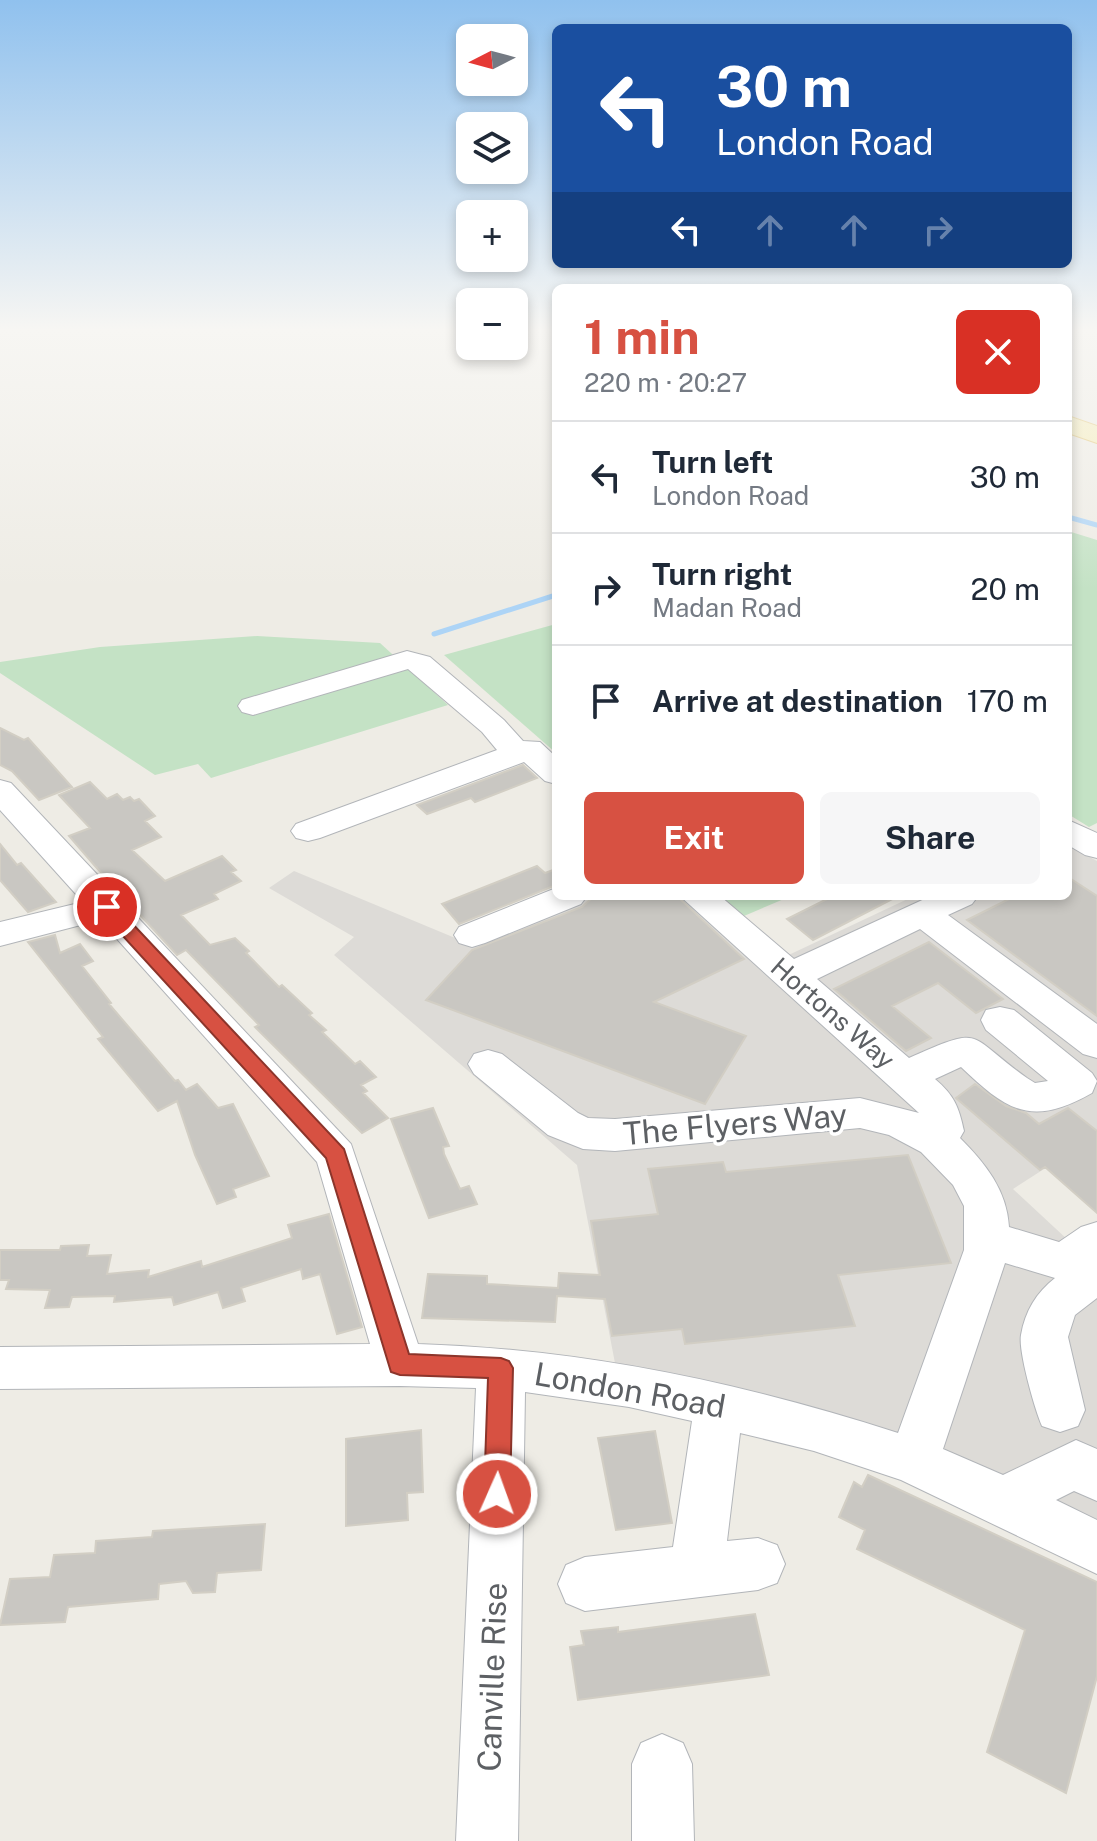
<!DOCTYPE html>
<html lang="en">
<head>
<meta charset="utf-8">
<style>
	:root { --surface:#fff; --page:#f6f6f7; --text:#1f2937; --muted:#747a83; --line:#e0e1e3; --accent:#d75142 }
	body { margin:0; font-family:"Public Sans",sans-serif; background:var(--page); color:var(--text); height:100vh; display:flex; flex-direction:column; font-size:30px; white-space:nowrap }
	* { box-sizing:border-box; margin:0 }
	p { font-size:26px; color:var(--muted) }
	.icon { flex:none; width:44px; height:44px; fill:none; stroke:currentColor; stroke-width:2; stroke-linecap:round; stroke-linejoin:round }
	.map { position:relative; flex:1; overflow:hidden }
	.panel { position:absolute; left:552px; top:284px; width:520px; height:616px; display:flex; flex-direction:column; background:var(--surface); border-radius:12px; box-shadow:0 4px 12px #0003 }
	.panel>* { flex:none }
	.guide { position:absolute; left:552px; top:24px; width:520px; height:244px; border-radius:12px; box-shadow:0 4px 12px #0003; background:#1a4fa0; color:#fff; overflow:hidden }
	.needle { width:52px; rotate:264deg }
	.buttons { position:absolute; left:456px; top:24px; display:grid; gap:16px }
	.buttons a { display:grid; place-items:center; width:72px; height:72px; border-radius:12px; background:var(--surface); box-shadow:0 4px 12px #0003; font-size:40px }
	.pin { position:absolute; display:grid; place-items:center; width:68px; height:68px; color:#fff; margin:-34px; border:4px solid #fff; border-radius:50%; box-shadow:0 2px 8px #0007 }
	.me { position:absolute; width:88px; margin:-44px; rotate:2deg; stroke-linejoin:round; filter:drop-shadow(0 0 6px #0008) }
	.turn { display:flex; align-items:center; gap:28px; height:168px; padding:0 32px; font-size:36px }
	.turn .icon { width:104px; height:104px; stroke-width:2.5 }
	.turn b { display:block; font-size:56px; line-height:68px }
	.lanes { display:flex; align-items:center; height:76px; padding:0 32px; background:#0003; justify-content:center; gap:40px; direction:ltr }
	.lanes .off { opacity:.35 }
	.round { display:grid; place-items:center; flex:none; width:84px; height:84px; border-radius:12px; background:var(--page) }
	.head { display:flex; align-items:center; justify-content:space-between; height:136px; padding:0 32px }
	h1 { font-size:48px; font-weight:700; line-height:60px; color:var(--accent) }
	.cta { display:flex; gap:16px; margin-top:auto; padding:16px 32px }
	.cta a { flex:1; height:92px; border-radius:12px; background:var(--accent); color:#fff; font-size:32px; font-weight:700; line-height:92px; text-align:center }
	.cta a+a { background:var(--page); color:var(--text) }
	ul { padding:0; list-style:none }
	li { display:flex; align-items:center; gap:24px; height:112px; padding:0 32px; border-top:2px solid var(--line) }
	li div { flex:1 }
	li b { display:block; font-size:30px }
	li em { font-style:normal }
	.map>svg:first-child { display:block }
</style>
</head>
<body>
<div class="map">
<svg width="1097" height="1841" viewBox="0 0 1097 1841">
	<rect width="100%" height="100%" fill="#eeece5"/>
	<path fill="#dddbd7" d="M 1068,845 L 1097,861 L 1097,1135 L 1013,1189 L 1097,1267 L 1097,1556 L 913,1461 L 619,1384 L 577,1165 L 334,955 L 354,937 L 269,888 L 294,871 L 460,940 L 494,940 L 595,896 L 701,896 L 778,960 L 914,896 L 1068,896 Z"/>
	<path fill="#c4e2c5" d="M 1068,531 L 1097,540 L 1097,823 L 1089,827 L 1068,814 Z
		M 556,624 L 556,753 L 444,655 Z
		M 257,636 L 380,643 L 448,705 L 211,778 L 198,764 L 155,775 L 0,673 L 0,662 L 100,647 Z
		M 721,896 L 791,896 L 744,916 Z"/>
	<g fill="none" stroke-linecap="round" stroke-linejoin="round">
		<path stroke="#add4f6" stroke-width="5" d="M 1068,517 L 1097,525
			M 434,634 L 556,595"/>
	</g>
	<path fill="#c9c7c2" stroke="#d2cec4" stroke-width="2" d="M 0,728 L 24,740 L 28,738 L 72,787 L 39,800 L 12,771 L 0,765 Z
		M 523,765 L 537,778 L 475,802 L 471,798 L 427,814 L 417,805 Z
		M 90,782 L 107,799 L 117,794 L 123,800 L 130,797 L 134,801 L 139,799 L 155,816 L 145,821 L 161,837 L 132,850 L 165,881 L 222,856 L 236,870 L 231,872 L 241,881 L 214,894 L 218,899 L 181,915 L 210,945 L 235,938 L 249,951 L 246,953 L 279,987 L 282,985 L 312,1013 L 309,1015 L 326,1030 L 322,1032 L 355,1064 L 360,1061 L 376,1077 L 361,1085 L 367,1091 L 363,1093 L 388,1118 L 362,1133 L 255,1027 L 259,1025 L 186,950 L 177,955 L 95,866 L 69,836 L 90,828 L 59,795 Z
		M 0,844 L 17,865 L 21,863 L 56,902 L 28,912 L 0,880 Z
		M 537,866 L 545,873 L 556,869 L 556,885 L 459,924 L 442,904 Z
		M 1068,877 L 1097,896 L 1097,1016 L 967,920 L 1015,896 L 1068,896 Z
		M 594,896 L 677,896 L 744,959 L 654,1002 L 746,1036 L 705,1104 L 426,1000 L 472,950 L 582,907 Z
		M 833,896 L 898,896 L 813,940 L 787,919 Z
		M 55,935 L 60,953 L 80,944 L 93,961 L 82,966 L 111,1003 L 109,1004 L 175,1081 L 178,1080 L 186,1090 L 197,1084 L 218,1108 L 233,1104 L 269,1176 L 233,1189 L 236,1197 L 217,1204 L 195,1155 L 177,1101 L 158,1111 L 98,1039 L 103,1037 L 28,942 Z
		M 929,942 L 1003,999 L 976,1013 L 938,983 L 892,1006 L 931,1038 L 906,1051 L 834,989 Z
		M 975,1084 L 1006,1106 L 1026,1113 L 1039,1124 L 1068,1108 L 1097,1131 L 1097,1213 L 1045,1167 L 1040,1170 L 956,1098 Z
		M 433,1108 L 449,1146 L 443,1147 L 444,1154 L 460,1189 L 469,1186 L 477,1204 L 429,1218 L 391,1119 Z
		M 908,1155 L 951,1263 L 838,1275 L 855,1326 L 685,1344 L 682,1329 L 612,1336 L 605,1299 L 557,1296 L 555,1322 L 422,1318 L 428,1274 L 487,1276 L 487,1284 L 558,1288 L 559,1273 L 600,1275 L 591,1221 L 658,1214 L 648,1169 L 723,1162 L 726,1172 Z
		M 329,1214 L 362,1327 L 337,1334 L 320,1274 L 303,1279 L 301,1269 L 241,1288 L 245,1301 L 223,1308 L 218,1292 L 174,1305 L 172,1297 L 114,1302 L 115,1296 L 72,1297 L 69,1307 L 45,1308 L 50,1290 L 6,1289 L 9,1280 L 0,1280 L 0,1250 L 60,1250 L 61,1246 L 89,1245 L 87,1256 L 111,1255 L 107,1274 L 149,1270 L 148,1277 L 201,1261 L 202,1267 L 292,1238 L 288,1225 Z
		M 421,1430 L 423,1492 L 407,1493 L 408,1520 L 346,1526 L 346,1439 Z
		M 655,1431 L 672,1523 L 616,1530 L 598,1438 Z
		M 868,1475 L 1097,1582 L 1097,1676 L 1066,1793 L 987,1752 L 1025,1630 L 857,1549 L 865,1530 L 839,1517 L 854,1482 L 862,1487 Z
		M 265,1524 L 261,1570 L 217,1573 L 215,1592 L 193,1593 L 186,1581 L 159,1584 L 158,1599 L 68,1607 L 65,1622 L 0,1625 L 10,1579 L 50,1577 L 54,1555 L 95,1553 L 96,1541 L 152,1537 L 153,1531 Z
		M 755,1614 L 769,1675 L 578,1700 L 570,1647 L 584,1645 L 581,1631 L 618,1627 L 618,1632 Z"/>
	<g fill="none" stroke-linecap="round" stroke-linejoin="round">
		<g stroke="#b2b5b9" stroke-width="2">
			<path id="minor" d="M 407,651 L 430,657 L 504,720 L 523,741 L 540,742 L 556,757 L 556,784 L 545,781 L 524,762 L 320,838 L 308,841 L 296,838 L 291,831 L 296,824 L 497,750 L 482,732 L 408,669 L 253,715 L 242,712 L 238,706 L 242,700 Z
				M 0,780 L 11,783 L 351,1144 L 418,1344 C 583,1349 741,1382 898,1433 L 964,1250 L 964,1206 L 953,1185 L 921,1152 L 889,1135 L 860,1128 L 615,1151 L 583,1149 L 548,1135 L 474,1074 L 468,1064 L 474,1054 L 488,1050 L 502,1054 L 578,1113 L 588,1118 L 615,1119 L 860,1098 L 919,1113 L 680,896 L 720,896 L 794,959 L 931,896 L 978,896 L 972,904 L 948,915 L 1097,1024 L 1097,1058 L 1083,1054 L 920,929 L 817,979 L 909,1058 C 986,1024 965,1034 1027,1078 L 1035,1083 L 1048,1081 L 986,1030 L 981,1020 L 986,1010 L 1000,1007 L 1014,1010 L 1092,1073 L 1097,1081 L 1092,1093 C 1032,1127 1008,1112 961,1067 L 935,1079 C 954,1095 959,1107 964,1131 L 960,1138 C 985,1163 1007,1190 1009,1227 L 1059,1242 L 1081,1227 L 1097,1222 L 1097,1298 L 1075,1315 L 1068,1337 L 1085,1410 L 1078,1426 L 1060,1432 L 1042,1426 C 1035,1410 1018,1351 1021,1335 C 1025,1311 1037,1292 1055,1278 L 1005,1263 L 943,1449 L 1003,1475 L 1076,1440 L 1097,1449 L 1097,1501 L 1074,1491 L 1056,1500 L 1097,1520 L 1097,1574 L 901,1480 L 814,1451 L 740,1433 L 727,1541 L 758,1538 L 777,1545 L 785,1564 L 777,1583 L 758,1590 L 585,1611 L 566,1603 L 558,1584 L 566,1565 L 585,1557 L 673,1547 L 692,1421 L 629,1407 L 525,1392 L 518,1841 L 456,1841 L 476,1388 L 400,1386 L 0,1389 L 0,1347 L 370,1344 L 317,1162 L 100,920 L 0,946 L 0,922 L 83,902 L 0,810 Z
				M 1068,820 L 1097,833 L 1097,858 L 1085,855 L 1068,845 Z
				M 556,888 L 556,896 L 587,896 L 581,904 L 485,943 L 472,947 L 459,943 L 454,935 L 459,927 Z
				M 662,1734 L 683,1743 L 692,1764 L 694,1841 L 632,1841 L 632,1764 L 641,1743 Z"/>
		</g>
		<g stroke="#e2c36a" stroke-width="2">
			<path id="major" d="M 1068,416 L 1097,426 L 1097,443 L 1068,433 Z"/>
		</g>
		<use href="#minor" fill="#fff" fill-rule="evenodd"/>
		<use href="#major" fill="#f6edb2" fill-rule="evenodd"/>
	</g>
	<linearGradient id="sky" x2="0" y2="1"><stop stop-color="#90c1ee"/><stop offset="0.56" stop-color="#f7f6f3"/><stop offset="1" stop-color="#f7f6f3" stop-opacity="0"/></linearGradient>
	<rect width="1097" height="589" fill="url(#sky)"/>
	<path fill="#d75142" stroke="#8c352b" stroke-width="2" d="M 107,902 L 113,903 L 344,1149 L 409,1354 L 501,1358 L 509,1361 L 513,1368 L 510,1494 L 507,1503 L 497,1507 L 488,1503 L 484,1494 L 488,1378 L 400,1375 L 391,1372 L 326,1158 L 100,911 L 98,907 L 100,903 Z"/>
	<g text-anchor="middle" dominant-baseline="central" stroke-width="7" stroke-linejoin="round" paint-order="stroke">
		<g font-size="26" fill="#5d6064" stroke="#fff">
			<text transform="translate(833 1013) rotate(41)">Hortons Way</text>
		</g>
		<g font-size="32" fill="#5d6064" stroke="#fff">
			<text transform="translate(735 1124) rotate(-5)">The Flyers Way</text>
			<text transform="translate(630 1390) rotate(10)">London Road</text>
			<text transform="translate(492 1677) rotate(-88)">Canville Rise</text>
		</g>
	</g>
</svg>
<div class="buttons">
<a><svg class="needle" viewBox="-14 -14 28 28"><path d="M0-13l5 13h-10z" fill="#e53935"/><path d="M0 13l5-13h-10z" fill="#747a83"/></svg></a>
<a><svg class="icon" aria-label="layers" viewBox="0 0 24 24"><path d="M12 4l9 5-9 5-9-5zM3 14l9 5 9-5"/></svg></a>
<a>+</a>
<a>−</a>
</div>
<div class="pin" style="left:107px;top:907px;background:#d93025"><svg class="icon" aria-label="arrive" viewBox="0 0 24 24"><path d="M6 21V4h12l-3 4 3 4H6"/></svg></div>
<svg class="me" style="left:497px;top:1494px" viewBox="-20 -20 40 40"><circle r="17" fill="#d75142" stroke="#fff" stroke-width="3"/><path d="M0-11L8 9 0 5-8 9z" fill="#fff"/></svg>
<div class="guide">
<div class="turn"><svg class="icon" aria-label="left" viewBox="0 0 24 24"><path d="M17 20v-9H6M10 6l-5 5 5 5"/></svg><div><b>30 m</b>London Road</div></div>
<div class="lanes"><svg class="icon" aria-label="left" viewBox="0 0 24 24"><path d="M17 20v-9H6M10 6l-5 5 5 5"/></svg><svg class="icon off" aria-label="ahead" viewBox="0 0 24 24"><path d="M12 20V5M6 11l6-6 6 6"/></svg><svg class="icon off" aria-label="ahead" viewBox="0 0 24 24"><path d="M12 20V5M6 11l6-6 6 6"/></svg><svg class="icon off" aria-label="right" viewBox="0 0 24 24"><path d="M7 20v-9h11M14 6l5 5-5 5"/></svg></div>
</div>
<section class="panel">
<div class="head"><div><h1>1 min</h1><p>220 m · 20:27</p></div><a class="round" style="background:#d93025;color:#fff"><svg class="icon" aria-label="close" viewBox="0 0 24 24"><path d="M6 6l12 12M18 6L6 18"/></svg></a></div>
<ul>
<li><svg class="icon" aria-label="left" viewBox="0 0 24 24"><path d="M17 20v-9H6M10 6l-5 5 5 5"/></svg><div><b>Turn left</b><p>London Road</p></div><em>30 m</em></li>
<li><svg class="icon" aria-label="right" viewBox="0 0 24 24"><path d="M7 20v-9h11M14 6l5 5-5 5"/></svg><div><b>Turn right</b><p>Madan Road</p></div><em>20 m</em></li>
<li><svg class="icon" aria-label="arrive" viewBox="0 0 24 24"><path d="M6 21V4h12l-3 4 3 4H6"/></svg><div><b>Arrive at destination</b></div><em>170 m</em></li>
</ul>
<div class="cta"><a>Exit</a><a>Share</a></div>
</section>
</div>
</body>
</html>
